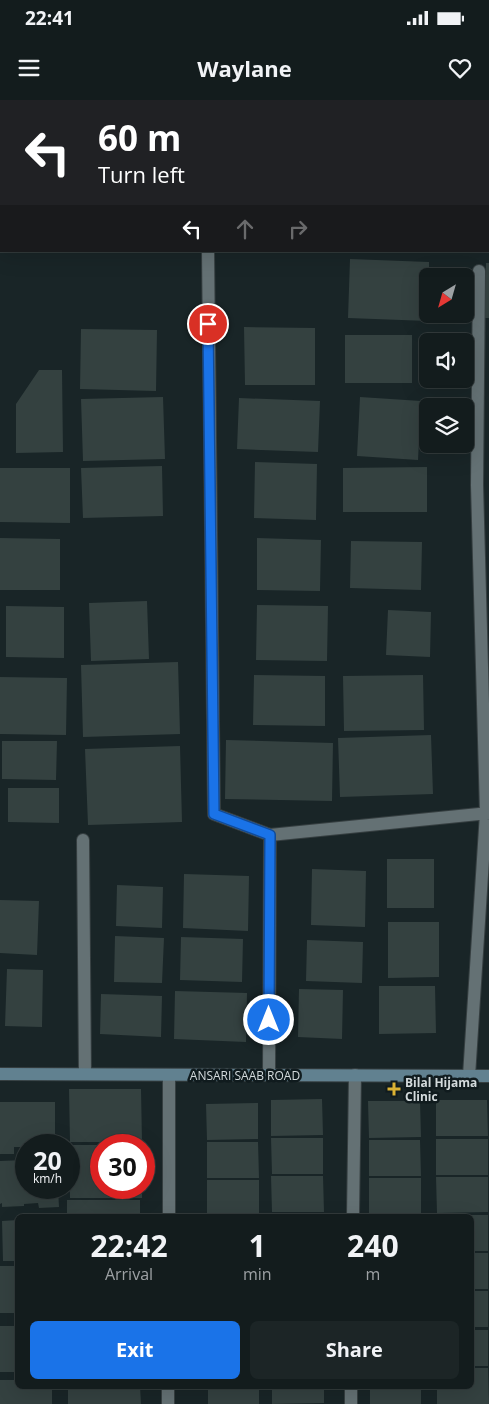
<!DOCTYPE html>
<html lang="en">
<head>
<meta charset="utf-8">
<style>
	:root { --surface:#131c1d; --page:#1c2526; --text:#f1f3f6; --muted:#9da1a4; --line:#323a3b; --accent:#1a73e8 }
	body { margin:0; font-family:"Open Sans",sans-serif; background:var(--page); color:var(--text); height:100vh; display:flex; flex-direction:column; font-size:19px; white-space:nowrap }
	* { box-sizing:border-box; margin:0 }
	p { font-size:16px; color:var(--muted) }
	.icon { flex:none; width:28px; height:28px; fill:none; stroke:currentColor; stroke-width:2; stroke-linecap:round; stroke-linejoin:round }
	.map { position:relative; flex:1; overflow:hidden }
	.panel { position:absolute; left:15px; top:1114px; width:459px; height:175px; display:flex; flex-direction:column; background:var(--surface); border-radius:8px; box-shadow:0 5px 20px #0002,0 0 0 1px var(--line) }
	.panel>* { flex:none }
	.top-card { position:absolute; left:0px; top:0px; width:490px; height:152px; box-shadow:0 5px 20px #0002,0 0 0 1px var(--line); background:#202124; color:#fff; overflow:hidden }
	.needle { width:32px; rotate:217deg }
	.buttons { position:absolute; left:419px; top:168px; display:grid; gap:10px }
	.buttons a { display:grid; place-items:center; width:55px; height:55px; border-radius:8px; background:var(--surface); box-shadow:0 5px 20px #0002,0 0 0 1px var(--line); font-size:25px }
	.speed { position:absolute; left:15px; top:1034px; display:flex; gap:10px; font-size:25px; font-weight:700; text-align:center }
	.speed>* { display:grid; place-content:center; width:65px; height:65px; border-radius:50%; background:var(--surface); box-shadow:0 5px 20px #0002,0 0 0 1px var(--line); line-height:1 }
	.speed small { font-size:12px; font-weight:400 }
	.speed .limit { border:8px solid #d22; background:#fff; color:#111 }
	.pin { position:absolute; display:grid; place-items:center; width:42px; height:42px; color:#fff; margin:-21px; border:2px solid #fff; border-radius:50%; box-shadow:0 1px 5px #0007 }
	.me { position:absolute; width:55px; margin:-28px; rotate:0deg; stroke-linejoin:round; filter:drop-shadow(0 0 4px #0008) }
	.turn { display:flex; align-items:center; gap:18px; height:105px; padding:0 15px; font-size:22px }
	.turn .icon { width:65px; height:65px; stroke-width:2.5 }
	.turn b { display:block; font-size:35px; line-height:42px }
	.lanes { display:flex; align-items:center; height:48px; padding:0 15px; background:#0003; justify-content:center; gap:25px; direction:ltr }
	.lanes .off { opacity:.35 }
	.eta { display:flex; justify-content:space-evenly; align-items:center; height:85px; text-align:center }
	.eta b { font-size:30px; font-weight:700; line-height:35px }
	.cta { display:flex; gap:10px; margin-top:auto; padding:10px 15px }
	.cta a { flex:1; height:58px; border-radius:8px; background:var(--accent); color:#fff; font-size:20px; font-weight:700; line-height:58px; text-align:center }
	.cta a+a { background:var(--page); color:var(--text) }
	.status { display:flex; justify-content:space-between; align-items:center; height:35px; padding:0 25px; background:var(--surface); direction:ltr }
	.status svg { height:14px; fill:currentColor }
	header { display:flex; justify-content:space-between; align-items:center; height:65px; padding:0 15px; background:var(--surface); font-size:22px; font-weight:700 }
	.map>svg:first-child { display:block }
</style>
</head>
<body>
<div class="status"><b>22:41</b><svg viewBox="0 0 49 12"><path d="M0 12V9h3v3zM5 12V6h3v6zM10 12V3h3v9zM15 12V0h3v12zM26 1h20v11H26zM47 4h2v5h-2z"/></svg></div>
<header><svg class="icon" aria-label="menu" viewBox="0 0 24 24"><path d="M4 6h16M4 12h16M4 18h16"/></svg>Waylane<svg class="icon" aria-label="heart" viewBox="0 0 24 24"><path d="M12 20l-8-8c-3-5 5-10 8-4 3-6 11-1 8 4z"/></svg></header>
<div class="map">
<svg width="489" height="1304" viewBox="0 0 489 1304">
	<rect width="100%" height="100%" fill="#192527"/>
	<path fill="#344140" d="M 350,159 L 429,162 L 429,176 L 428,176 L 428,221 L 348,218 Z
		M 486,163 L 489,163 L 489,218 L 484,218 Z
		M 244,227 L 315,228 L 315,285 L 245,285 Z
		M 81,229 L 157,230 L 156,291 L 80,289 Z
		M 345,235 L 412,235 L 412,283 L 345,283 Z
		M 39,270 L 62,270 L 63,352 L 16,353 L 16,304 Z
		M 163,297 L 165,359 L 83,361 L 81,299 Z
		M 360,297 L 421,301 L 418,360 L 357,356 Z
		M 239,298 L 320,301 L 318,352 L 237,349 Z
		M 255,362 L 317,364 L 316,420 L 254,418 Z
		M 162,366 L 163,416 L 83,418 L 81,368 Z
		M 427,367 L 427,412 L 343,412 L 343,368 Z
		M 0,368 L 70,368 L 70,423 L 0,422 Z
		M 0,438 L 60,439 L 60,490 L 0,490 Z
		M 257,438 L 321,440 L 320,491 L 257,490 Z
		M 351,441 L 422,442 L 421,490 L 350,488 Z
		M 147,501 L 149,559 L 91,561 L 89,503 Z
		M 257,505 L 328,506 L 327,561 L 256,560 Z
		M 6,506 L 64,507 L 64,558 L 6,557 Z
		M 388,510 L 431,512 L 430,557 L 386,555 Z
		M 178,562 L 180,634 L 83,637 L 81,565 Z
		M 254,575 L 325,576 L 325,626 L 253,625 Z
		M 423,575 L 424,630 L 344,631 L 343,576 Z
		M 0,577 L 67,578 L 66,635 L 0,634 Z
		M 431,635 L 433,694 L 340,697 L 338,638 Z
		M 226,640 L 333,643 L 332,701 L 225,699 Z
		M 2,641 L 57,641 L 56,680 L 2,679 Z
		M 180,646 L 182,722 L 88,725 L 85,649 Z
		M 8,688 L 59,688 L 59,723 L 8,722 Z
		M 387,759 L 434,759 L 434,808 L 387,808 Z
		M 312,769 L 366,771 L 365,827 L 311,825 Z
		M 184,774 L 249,776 L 248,831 L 183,828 Z
		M 117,785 L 163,787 L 162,828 L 116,826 Z
		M 0,800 L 39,801 L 37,855 L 0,853 Z
		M 388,822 L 439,822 L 439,877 L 388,878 Z
		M 115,836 L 164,838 L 162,883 L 114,882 Z
		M 181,837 L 243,839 L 242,882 L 180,880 Z
		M 307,840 L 363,842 L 362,883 L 306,881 Z
		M 7,869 L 43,870 L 42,927 L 5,926 Z
		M 379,886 L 435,886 L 436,933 L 379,934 Z
		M 299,889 L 343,890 L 342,939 L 298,937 Z
		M 175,891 L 247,893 L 246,942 L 174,939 Z
		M 101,894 L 162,896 L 161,937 L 100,934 Z
		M 69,989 L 141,989 L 142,1042 L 70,1042 Z
		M 322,999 L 323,1035 L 271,1036 L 271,1000 Z
		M 436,1000 L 487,1000 L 488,1036 L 436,1036 Z
		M 368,1001 L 420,1001 L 421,1037 L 369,1038 Z
		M 0,1002 L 55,1002 L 55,1045 L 26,1045 L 26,1047 L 14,1047 L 14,1054 L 0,1054 Z
		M 258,1003 L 258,1039 L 207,1040 L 206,1004 Z
		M 271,1038 L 323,1038 L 323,1074 L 272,1074 Z
		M 436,1039 L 488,1039 L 488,1075 L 436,1075 Z
		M 369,1040 L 420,1040 L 421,1076 L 369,1076 Z
		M 207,1042 L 258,1042 L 259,1078 L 207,1078 Z
		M 69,1045 L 101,1045 L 101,1088 L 142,1088 L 142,1098 L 70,1098 Z
		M 26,1060 L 26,1088 L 58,1088 L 59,1107 L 39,1108 L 38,1103 L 24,1104 L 24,1106 L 2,1107 L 2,1103 L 0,1104 L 0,1061 Z
		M 271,1076 L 323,1076 L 324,1112 L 272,1112 Z
		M 436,1077 L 488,1077 L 488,1112 L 437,1113 Z
		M 369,1078 L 421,1078 L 421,1114 L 369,1114 Z
		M 207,1080 L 259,1080 L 259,1116 L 207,1116 Z
		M 67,1100 L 140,1100 L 140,1116 L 67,1116 Z
		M 271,1114 L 323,1114 L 323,1116 L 271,1116 Z
		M 471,1115 L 488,1115 L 488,1151 L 471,1151 Z
		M 18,1120 L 18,1161 L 3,1161 L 2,1121 Z
		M 471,1153 L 488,1153 L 488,1189 L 471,1189 Z
		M 0,1166 L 18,1166 L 18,1213 L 0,1213 Z
		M 471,1191 L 488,1191 L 488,1227 L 471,1227 Z
		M 0,1226 L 18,1226 L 18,1272 L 0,1272 Z
		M 471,1230 L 488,1230 L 488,1266 L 471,1266 Z
		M 471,1268 L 488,1268 L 489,1304 L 437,1304 L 437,1286 L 471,1286 Z
		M 0,1280 L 18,1280 L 18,1286 L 52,1286 L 52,1304 L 0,1304 Z
		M 68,1286 L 140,1286 L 141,1304 L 68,1304 Z
		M 208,1286 L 259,1286 L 259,1304 L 208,1304 Z
		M 272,1286 L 324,1286 L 324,1303 L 272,1304 Z
		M 370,1286 L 421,1286 L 421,1304 L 370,1304 Z"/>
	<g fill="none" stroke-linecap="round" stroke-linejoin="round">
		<g stroke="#363f41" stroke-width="14">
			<path id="street" d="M 34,1 L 35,0
				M 54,1 L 54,0
				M 183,1 L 184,0
				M 0,47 L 1,46
				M 0,114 L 1,114
				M 208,151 L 214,714 L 270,735 L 269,975
				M 270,735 L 489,713
				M 83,740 L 85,974
				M 469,976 L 486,713 L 477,385 L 479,171
				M 169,1116 L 169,975
				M 353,1116 L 355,975
				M 168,1304 L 168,1286
				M 351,1304 L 351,1286"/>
		</g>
		<g stroke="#363f41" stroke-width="14">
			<path id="secondary" d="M 0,974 L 489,976"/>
		</g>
		<use href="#street" stroke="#647174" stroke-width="12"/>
		<use href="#secondary" stroke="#618190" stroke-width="12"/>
	</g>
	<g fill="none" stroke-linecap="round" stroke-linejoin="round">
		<g stroke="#114b97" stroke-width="12">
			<path id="route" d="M 208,224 L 214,714 L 270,735 L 269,920"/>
		</g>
		<use href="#route" stroke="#1a73e8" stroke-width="9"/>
	</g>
	<path fill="#dbb233" stroke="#101b1e" stroke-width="2" d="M391.5 981.5h5v5h5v5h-5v5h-5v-5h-5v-5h5z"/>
	<g text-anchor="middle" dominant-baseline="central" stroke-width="5" stroke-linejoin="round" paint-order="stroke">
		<g font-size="12" fill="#d3dadc" stroke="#101b1e">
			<text x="245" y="975">ANSARI SAAB ROAD</text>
		</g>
		<g font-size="12" font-weight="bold" fill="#d3dadc" stroke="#101b1e" text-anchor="start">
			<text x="405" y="982">Bilal Hijama<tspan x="405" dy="14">Clinic</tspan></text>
		</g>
	</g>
</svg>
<div class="buttons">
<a><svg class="needle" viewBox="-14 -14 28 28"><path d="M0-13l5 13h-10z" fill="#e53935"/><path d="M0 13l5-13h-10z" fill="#9da1a4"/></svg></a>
<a><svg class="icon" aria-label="sound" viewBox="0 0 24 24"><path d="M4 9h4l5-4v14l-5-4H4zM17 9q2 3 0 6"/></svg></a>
<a><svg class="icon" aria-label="layers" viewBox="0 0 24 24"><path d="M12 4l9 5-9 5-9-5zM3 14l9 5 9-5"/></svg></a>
</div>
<div class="speed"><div>20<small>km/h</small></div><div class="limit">30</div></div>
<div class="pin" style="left:208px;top:224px;background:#d93025"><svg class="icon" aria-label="arrive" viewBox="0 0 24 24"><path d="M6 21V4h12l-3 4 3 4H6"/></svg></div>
<svg class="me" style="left:269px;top:920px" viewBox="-20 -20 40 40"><circle r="17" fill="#1a73e8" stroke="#fff" stroke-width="3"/><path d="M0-11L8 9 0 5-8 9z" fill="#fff"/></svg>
<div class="top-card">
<div class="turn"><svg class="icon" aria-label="left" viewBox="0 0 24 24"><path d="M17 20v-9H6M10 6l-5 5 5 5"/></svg><div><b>60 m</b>Turn left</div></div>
<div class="lanes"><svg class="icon" aria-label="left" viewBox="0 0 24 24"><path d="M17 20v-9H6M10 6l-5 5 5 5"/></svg><svg class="icon off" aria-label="ahead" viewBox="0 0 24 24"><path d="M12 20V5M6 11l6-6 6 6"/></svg><svg class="icon off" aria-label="right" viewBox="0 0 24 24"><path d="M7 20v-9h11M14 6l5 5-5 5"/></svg></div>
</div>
<section class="panel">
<div class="eta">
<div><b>22:42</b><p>Arrival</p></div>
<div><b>1</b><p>min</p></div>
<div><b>240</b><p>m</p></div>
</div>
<div class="cta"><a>Exit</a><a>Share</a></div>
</section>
</div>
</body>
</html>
